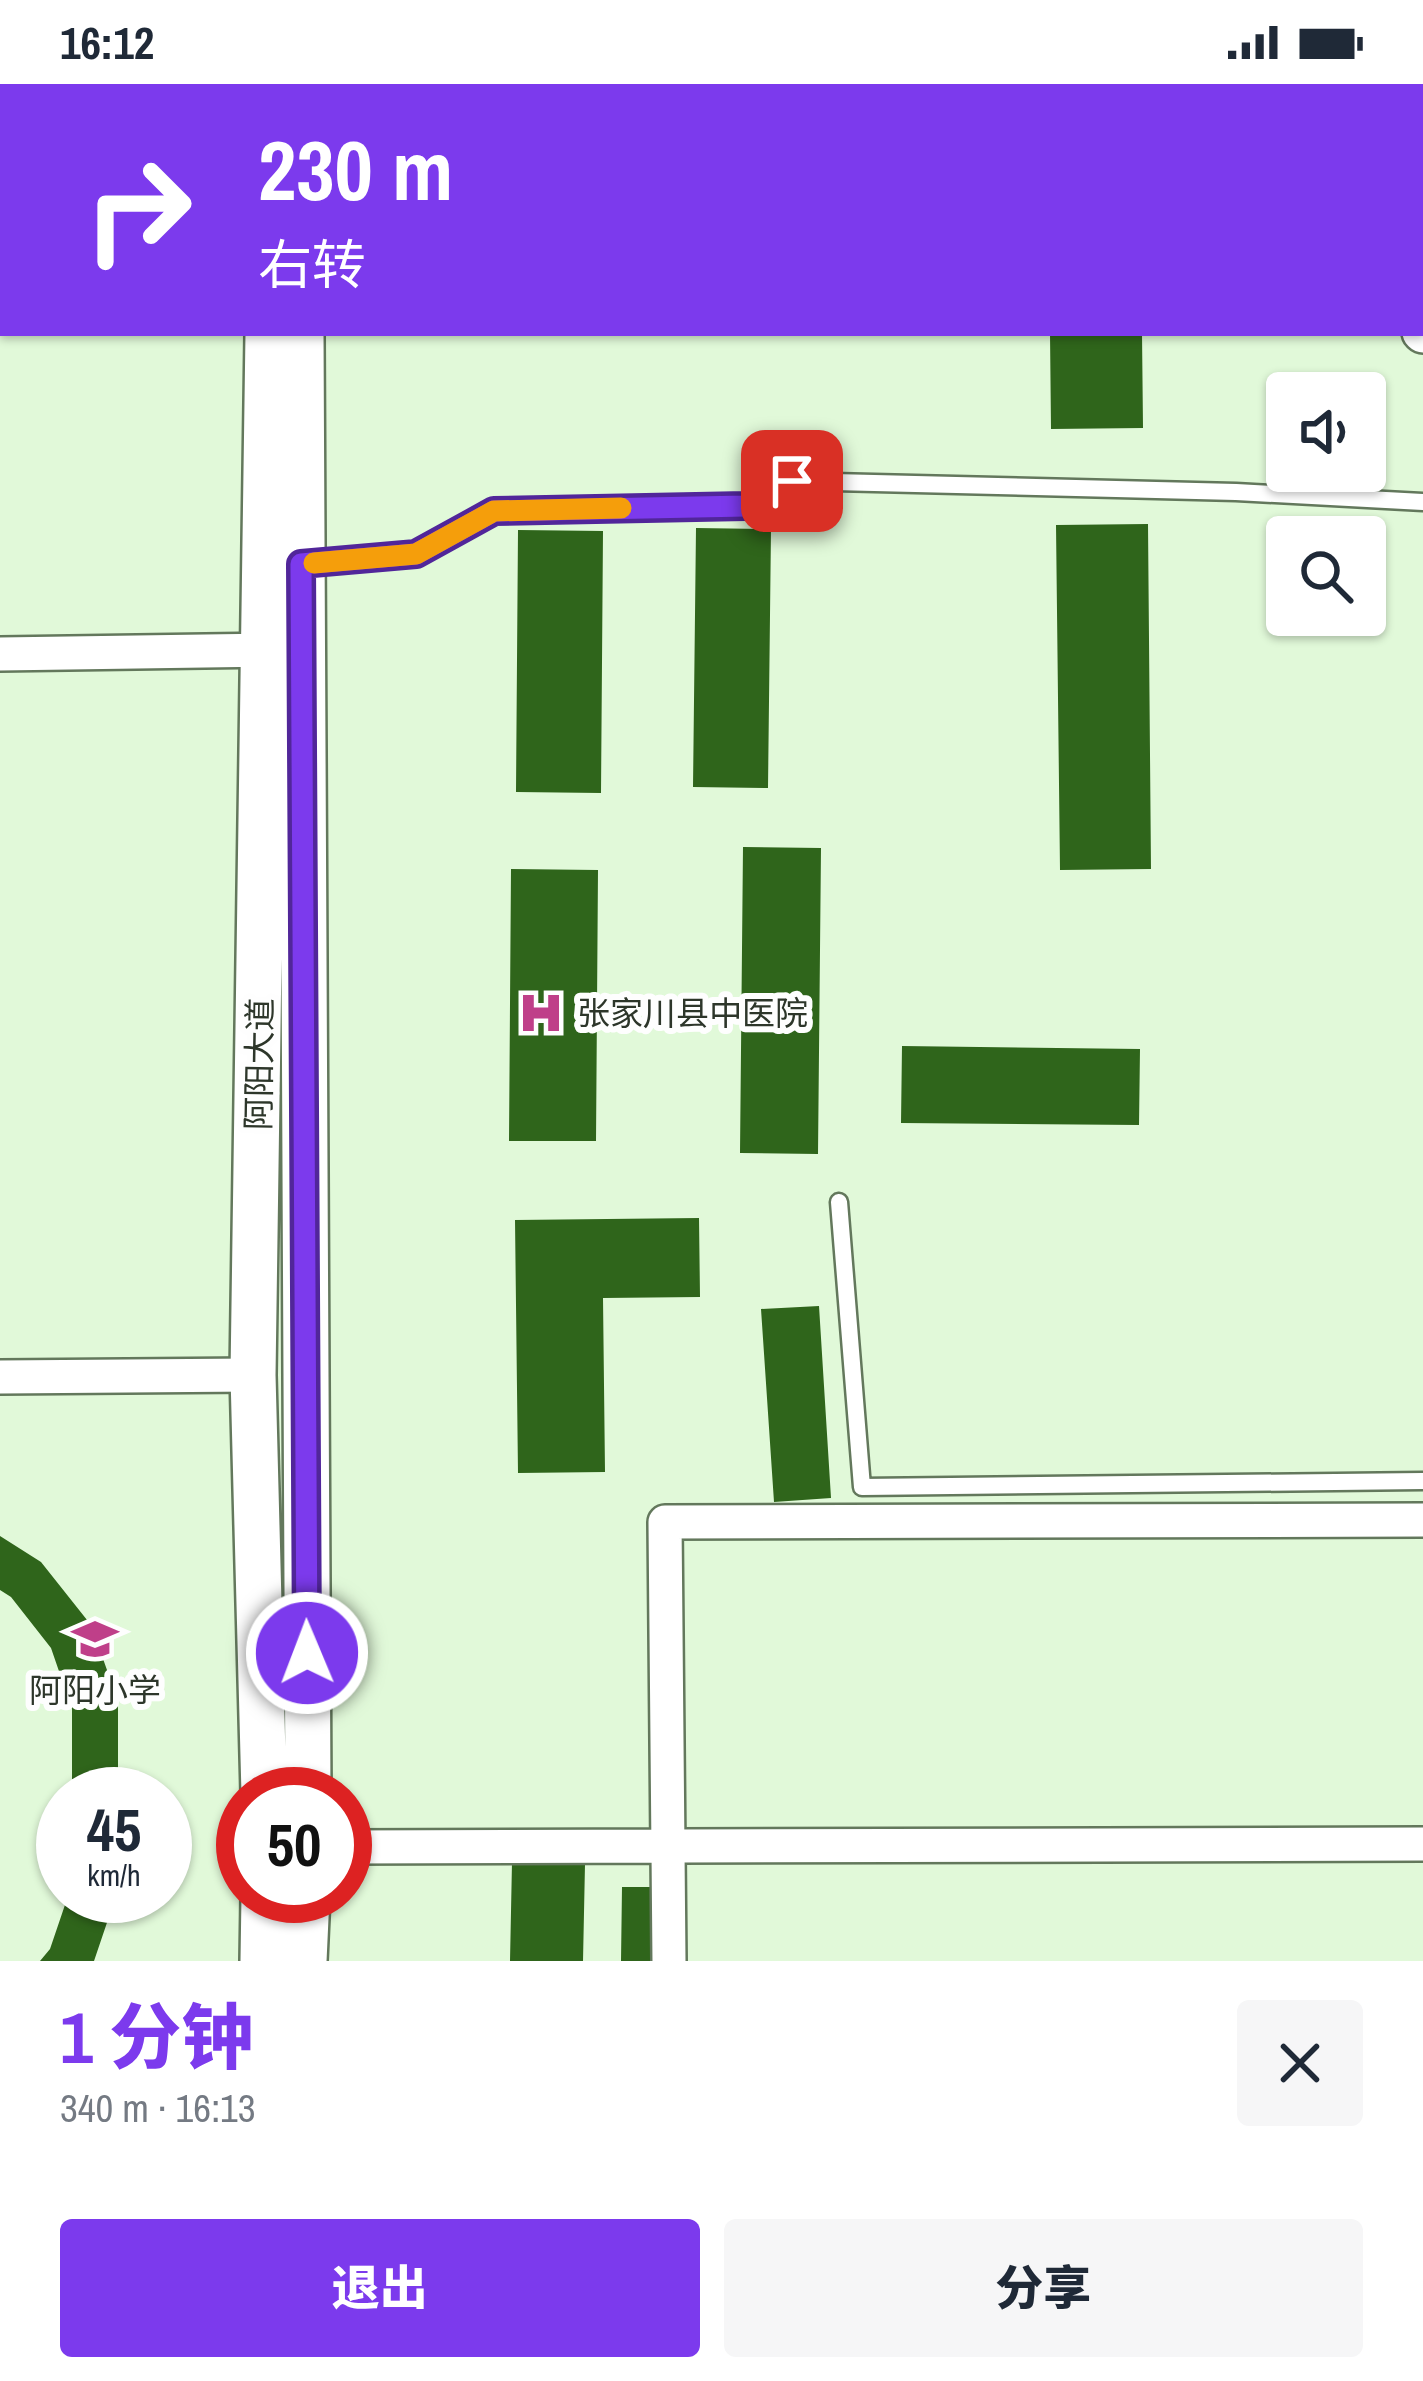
<!DOCTYPE html>
<html lang="zh">
<head>
<meta charset="utf-8">
<style>
	:root { --surface:#fff; --page:#f6f6f7; --text:#1f2937; --muted:#747a83; --accent:#7c3aed }
	body { margin:0; font-family:"Archivo Narrow","Noto Sans SC",sans-serif; background:var(--page); color:var(--text); height:100vh; display:flex; flex-direction:column; font-size:45px; white-space:nowrap }
	* { box-sizing:border-box; margin:0 }
	p { font-size:39px; color:var(--muted) }
	.icon { flex:none; width:66px; height:66px; fill:none; stroke:currentColor; stroke-width:2; stroke-linecap:round; stroke-linejoin:round }
	.map { position:relative; height:1877px; overflow:hidden }
	.sheet { display:flex; flex-direction:column; background:var(--surface); flex:1 }
	.sheet>* { flex:none }
	.top-card { position:absolute; left:0px; top:0px; width:1425px; height:252px; box-shadow:0 3px 9px #0004; background:#7c3aed; color:#fff; overflow:hidden }
	.tools { position:absolute; left:1266px; top:288px; display:grid; gap:24px }
	.tools a { display:grid; place-items:center; width:120px; height:120px; border-radius:12px; background:var(--surface); box-shadow:0 3px 9px #0004; font-size:60px }
	.speed { position:absolute; left:36px; top:1683px; display:flex; gap:24px; font-size:60px; font-weight:700; text-align:center }
	.speed>* { display:grid; place-content:center; width:156px; height:156px; border-radius:50%; background:var(--surface); box-shadow:0 3px 9px #0004; line-height:1 }
	.speed small { font-size:30px; font-weight:400 }
	.speed .limit { border:18px solid #d22; background:#fff; color:#111 }
	.pin { position:absolute; display:grid; place-items:center; width:102px; height:102px; color:#fff; margin:-51px; border-radius:24px; box-shadow:0 6px 18px #0006 }
	.me { position:absolute; width:132px; margin:-66px; rotate:359deg; stroke-linejoin:round; filter:drop-shadow(0 0 9px #0008) }
	.turn { display:flex; align-items:center; gap:42px; height:252px; padding:0 60px; font-size:54px }
	.turn .icon { width:156px; height:156px; stroke-width:2.5 }
	.turn b { display:block; font-size:84px; line-height:102px }
	.round { display:grid; place-items:center; flex:none; width:126px; height:126px; border-radius:12px; background:var(--page) }
	.summary { display:flex; align-items:center; justify-content:space-between; height:204px; padding:0 60px }
	h1 { font-size:72px; font-weight:800; line-height:90px; color:var(--accent) }
	.primary-button { display:flex; gap:24px; margin-top:auto; padding:24px 60px }
	.primary-button a { flex:1; height:138px; border-radius:12px; background:var(--accent); color:#fff; font-size:48px; font-weight:800; line-height:138px; text-align:center }
	.primary-button a+a { background:var(--page); color:var(--text) }
	.status { display:flex; justify-content:space-between; align-items:center; height:84px; padding:0 60px; background:var(--surface); direction:ltr }
	.status svg { height:33px; fill:currentColor }
	.map>svg:first-child { display:block }
</style>
</head>
<body>
<div class="status"><b>16:12</b><svg viewBox="0 0 49 12"><path d="M0 12V9h3v3zM5 12V6h3v6zM10 12V3h3v9zM15 12V0h3v12zM26 1h20v11H26zM47 4h2v5h-2z"/></svg></div>
<div class="map">
<svg width="1423" height="1877" viewBox="0 0 1423 1877">
	<rect width="100%" height="100%" fill="#e1f9d9"/>
	<path fill="#2f651b" d="M 1050,249 L 1142,249 L 1143,344 L 1051,345 Z
		M 1148,440 L 1151,785 L 1060,786 L 1056,441 Z
		M 696,444 L 771,445 L 768,704 L 693,703 Z
		M 518,446 L 603,447 L 601,709 L 516,708 Z
		M 743,763 L 821,764 L 818,1070 L 740,1069 Z
		M 511,785 L 598,786 L 596,1057 L 509,1057 Z
		M 902,962 L 1140,965 L 1139,1041 L 901,1039 Z
		M 699,1134 L 700,1213 L 603,1214 L 605,1388 L 518,1389 L 515,1136 Z
		M 819,1222 L 831,1414 L 774,1418 L 761,1225 Z
		M 0,1452 L 41,1478 L 91,1541 L 118,1617 L 118,1710 L 72,1710 L 72,1625 L 51,1564 L 11,1513 L 0,1506 Z
		M 512,1778 L 585,1780 L 583,1877 L 510,1877 Z
		M 622,1803 L 656,1803 L 655,1877 L 621,1877 Z
		M 68,1812 L 116,1812 L 94,1877 L 40,1877 L 50,1865 Z"/>
	<g fill="none" stroke-linecap="round" stroke-linejoin="round">
		<g stroke="#63785c" stroke-width="21">
			<path id="service" d="M 0,70 L 3,70
				M 302,480 L 416,470 L 494,427 L 746,422 L 792,397 L 1236,408 L 1423,418
				M 839,1118 L 862,1403 L 1423,1397"/>
		</g>
		<g stroke="#63785c" stroke-width="38">
			<path id="minor" d="M 0,570 L 266,566
				M 0,1293 L 253,1291
				M 345,1763 L 1423,1760
				M 669,1877 L 665,1438 L 1423,1436"/>
		</g>
		<g stroke="#63785c" stroke-width="44">
			<path id="tertiary" d="M 1347,0 L 1347,3
				M 1422,248 L 1423,249"/>
		</g>
		<g stroke="#63785c" stroke-width="50">
			<path id="secondary" d="M 270,3 L 270,0
				M 301,249 L 308,1710
				M 264,1710 L 253,1291 L 268,249
				M 263,1877 L 264,1812
				M 304,1877 L 307,1812"/>
		</g>
		<use href="#service" stroke="#fff" stroke-width="16"/>
		<use href="#minor" stroke="#fff" stroke-width="33"/>
		<use href="#tertiary" stroke="#fff" stroke-width="39"/>
		<use href="#secondary" stroke="#fff" stroke-width="45"/>
	</g>
	<g fill="none" stroke-linecap="round" stroke-linejoin="round">
		<g stroke="#51269a" stroke-width="30">
			<path id="route" d="M 307,1569 L 301,480 L 416,470 L 494,427 L 746,422 L 792,397"/>
		</g>
		<use href="#route" stroke="#7c3aed" stroke-width="21"/>
		<path stroke="#f59e0b" stroke-width="21" d="M 314,479 L 416,470 L 494,427 L 621,424"/>
	</g>
	<defs>
		<g id="hospital-bare" transform="scale(3.6)"><path d="M-5-5h3v3.5h4V-5h3V5h-3V1.5h-4V5h-3Z" fill="#bf3f89" stroke="#fefefe" stroke-width="2.5" paint-order="stroke"/></g>
		<g id="school-bare" transform="scale(3.6)"><path d="M0-5L7-2L0 1L-7-2ZM-4 1L0 2.5L4 1V4Q0 6-4 4Z" fill="#bf3f89" stroke="#fefefe" stroke-width="2.5" paint-order="stroke"/></g>
	</defs>
	<g fill-rule="evenodd">
		<use href="#hospital-bare" x="541" y="929"/>
		<use href="#school-bare" x="95" y="1555"/>
	</g>
	<g text-anchor="middle" dominant-baseline="central" stroke-width="12" stroke-linejoin="round" paint-order="stroke">
		<g font-size="33" fill="#2d362a" stroke="#fefefe" text-anchor="start">
			<text x="577" y="929">张家川县中医院</text>
			<text x="95" y="1606" text-anchor="middle">阿阳小学</text>
		</g>
		<g font-size="33" fill="#2d362a" stroke="#fefefe">
			<text transform="translate(259 980) rotate(-89)">阿阳大道</text>
		</g>
	</g>
</svg>
<div class="tools">
<a><svg class="icon" aria-label="sound" viewBox="0 0 24 24"><path d="M4 9h4l5-4v14l-5-4H4zM17 9q2 3 0 6"/></svg></a>
<a><svg class="icon" aria-label="search" viewBox="0 0 24 24"><circle cx="10" cy="10" r="6"/><path d="M15 15l6 6"/></svg></a>
</div>
<div class="speed"><div>45<small>km/h</small></div><div class="limit">50</div></div>
<div class="pin" style="left:792px;top:397px;background:#d93025"><svg class="icon" aria-label="arrive" viewBox="0 0 24 24"><path d="M6 21V4h12l-3 4 3 4H6"/></svg></div>
<svg class="me" style="left:307px;top:1569px" viewBox="-20 -20 40 40"><circle r="17" fill="#7c3aed" stroke="#fff" stroke-width="3"/><path d="M0-11L8 9 0 5-8 9z" fill="#fff"/></svg>
<div class="top-card">
<div class="turn"><svg class="icon" aria-label="right" viewBox="0 0 24 24"><path d="M7 20v-9h11M14 6l5 5-5 5"/></svg><div><b>230 m</b>右转</div></div>
</div>
</div>
<section class="sheet">
<div class="summary"><div><h1>1 分钟</h1><p>340 m · 16:13</p></div><a class="round"><svg class="icon" aria-label="close" viewBox="0 0 24 24"><path d="M6 6l12 12M18 6L6 18"/></svg></a></div>
<div class="primary-button"><a>退出</a><a>分享</a></div>
</section>
</body>
</html>
